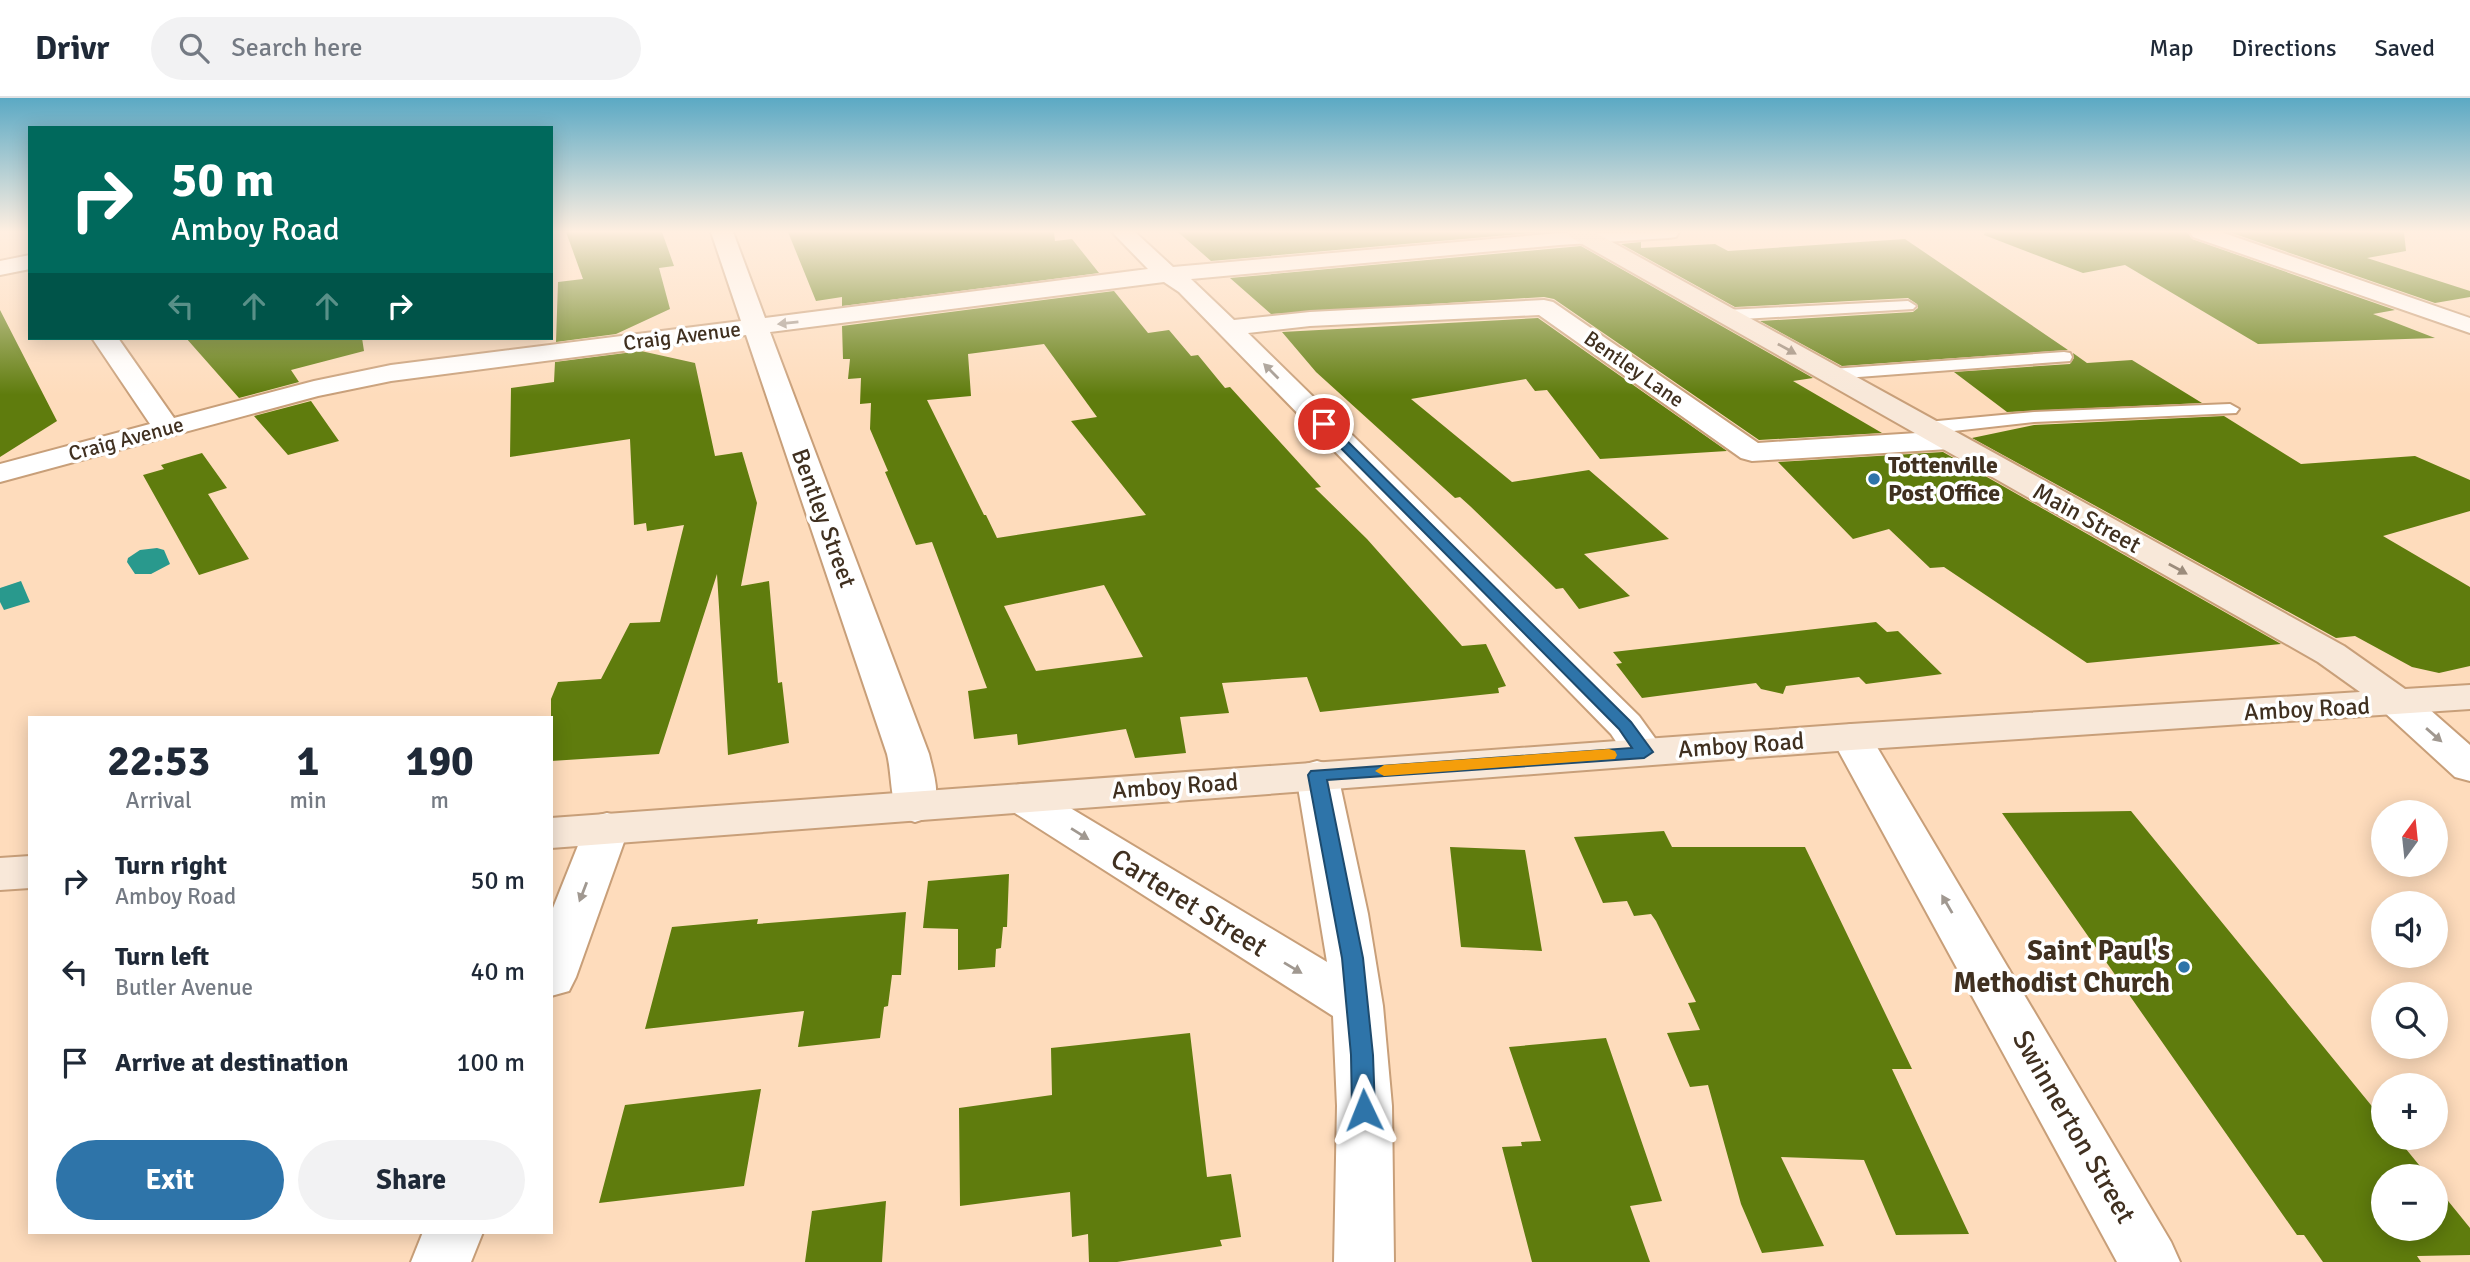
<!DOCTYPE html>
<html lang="en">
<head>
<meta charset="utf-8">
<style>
	:root { --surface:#fff; --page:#f2f2f3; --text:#1f2937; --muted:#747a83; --line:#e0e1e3; --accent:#2e74a9 }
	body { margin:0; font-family:Signika,sans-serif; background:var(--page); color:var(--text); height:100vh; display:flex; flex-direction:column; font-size:26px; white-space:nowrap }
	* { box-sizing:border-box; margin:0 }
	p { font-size:23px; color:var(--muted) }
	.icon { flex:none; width:38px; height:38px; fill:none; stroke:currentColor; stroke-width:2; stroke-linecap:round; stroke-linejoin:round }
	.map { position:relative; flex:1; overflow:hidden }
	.side { position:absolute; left:28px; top:618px; width:525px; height:518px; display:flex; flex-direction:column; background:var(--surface); border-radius:0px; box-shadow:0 4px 18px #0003 }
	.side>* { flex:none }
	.top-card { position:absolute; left:28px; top:28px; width:525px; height:214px; border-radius:0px; box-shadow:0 4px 18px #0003; background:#00695c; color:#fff; overflow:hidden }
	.needle { width:46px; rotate:15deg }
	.buttons { position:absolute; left:2371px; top:702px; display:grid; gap:14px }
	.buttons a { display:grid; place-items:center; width:77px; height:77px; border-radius:50%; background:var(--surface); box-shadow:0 4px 18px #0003; font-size:35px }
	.pin { position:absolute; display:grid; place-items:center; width:60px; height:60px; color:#fff; margin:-30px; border:4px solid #fff; border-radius:50%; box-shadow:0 2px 7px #0007 }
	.me { position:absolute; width:77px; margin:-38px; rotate:358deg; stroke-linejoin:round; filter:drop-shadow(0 0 5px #0008) }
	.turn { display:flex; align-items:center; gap:24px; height:147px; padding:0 28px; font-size:32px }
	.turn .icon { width:91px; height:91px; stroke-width:2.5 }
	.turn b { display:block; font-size:49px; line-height:60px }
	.lanes { display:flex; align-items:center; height:66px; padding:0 28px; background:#0003; justify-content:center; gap:35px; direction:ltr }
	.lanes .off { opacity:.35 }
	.eta { display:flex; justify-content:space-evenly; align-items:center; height:119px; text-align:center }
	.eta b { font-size:42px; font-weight:800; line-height:49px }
	.cta { display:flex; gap:14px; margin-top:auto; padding:14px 28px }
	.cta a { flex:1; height:80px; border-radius:42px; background:var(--accent); color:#fff; font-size:28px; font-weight:800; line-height:80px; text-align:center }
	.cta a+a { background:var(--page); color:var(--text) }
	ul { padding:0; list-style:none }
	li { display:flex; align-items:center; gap:21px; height:91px; padding:0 28px }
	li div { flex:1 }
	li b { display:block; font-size:26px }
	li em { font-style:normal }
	header { display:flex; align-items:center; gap:42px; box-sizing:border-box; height:98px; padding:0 35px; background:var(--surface); border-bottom:2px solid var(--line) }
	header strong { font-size:33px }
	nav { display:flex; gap:38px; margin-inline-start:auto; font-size:24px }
	.search { width:490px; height:63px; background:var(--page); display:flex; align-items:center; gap:18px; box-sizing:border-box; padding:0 24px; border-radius:38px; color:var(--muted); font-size:26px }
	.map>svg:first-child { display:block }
</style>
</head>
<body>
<header>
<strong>Drivr</strong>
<div class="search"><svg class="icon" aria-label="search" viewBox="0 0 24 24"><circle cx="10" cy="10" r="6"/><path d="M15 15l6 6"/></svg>Search here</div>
<nav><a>Map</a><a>Directions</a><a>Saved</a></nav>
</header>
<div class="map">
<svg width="2470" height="1164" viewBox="0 0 2470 1164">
	<rect width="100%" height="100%" fill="#fedcbc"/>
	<path fill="#29998d" d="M 157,450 L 164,452 L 170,466 L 151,476 L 135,476 L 127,464 L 128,460 L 140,452 Z
		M 21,483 L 30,504 L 4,512 L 0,504 L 0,490 Z"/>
	<path fill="#5f7c0d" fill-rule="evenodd" d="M 566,134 L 662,134 L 674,168 L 659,170 L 670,211 L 616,236 L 556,244 L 558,184 L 583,181 Z
		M 788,134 L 1054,134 L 1055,143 L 1072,141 L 1099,175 L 842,208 L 842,199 L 816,203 Z
		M 1178,134 L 1542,134 L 1211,163 Z
		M 1985,134 L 2187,134 L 2192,141 L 2395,212 L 2373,216 L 2435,240 L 2258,246 L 2125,167 L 2083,175 L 1984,137 Z
		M 2229,134 L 2404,134 L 2406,153 L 2367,160 L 2470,193 L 2470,199 L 2435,205 Z
		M 1905,141 L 2068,252 L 1842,268 L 1760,223 L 1913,214 L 1918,210 L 1917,206 L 1908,200 L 1735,209 L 1621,146 L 1641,144 L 1641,150 L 1715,146 L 1728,153 Z
		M 1581,148 L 1813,280 L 1793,283 L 1882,335 L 1759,342 L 1554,201 L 1544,199 L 1271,216 L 1230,180 Z
		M 1114,193 L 1148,235 L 1169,232 L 1191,258 L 1198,257 L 1225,290 L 1230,289 L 1321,389 L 1315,390 L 1367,441 L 1462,548 L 1486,546 L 1506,588 L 1498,590 L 1499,595 L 1320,614 L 1307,579 L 1222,585 L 1229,615 L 1180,619 L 1186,655 L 1135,660 L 1126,631 L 1018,647 L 1017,636 L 974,641 L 968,593 L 987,590 L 932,444 L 916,447 L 885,374 L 888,373 L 870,331 L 871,305 L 860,306 L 861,280 L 848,281 L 850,261 L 843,261 L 842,228 ZM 1044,246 L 1097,319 L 1071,323 L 1146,417 L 997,440 L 986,417 L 984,417 L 927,302 L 971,298 L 968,256 ZM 1104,487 L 1143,559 L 1036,573 L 1004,508 Z
		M 0,212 L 57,323 L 0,359 Z
		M 1538,220 L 1727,353 L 1600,361 L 1547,292 L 1535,293 L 1526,281 L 1411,301 L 1512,384 L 1589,372 L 1669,441 L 1584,456 L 1630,498 L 1579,511 L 1563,490 L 1556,491 L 1470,408 L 1460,399 L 1455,400 L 1316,274 L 1282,234 Z
		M 186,240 L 362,240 L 364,253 L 291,272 L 299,284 L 239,300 Z
		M 641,253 L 695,265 L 715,358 L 742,354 L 757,405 L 741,488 L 769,483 L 778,585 L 782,584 L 789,645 L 728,657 L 717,476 L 659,656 L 551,663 L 551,601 L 558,584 L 601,581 L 630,525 L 660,524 L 684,427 L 647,433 L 646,425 L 634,427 L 630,341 L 510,359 L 511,290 L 554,284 L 555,264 Z
		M 2073,255 L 2087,265 L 2132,262 L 2202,305 L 2007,314 L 1954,274 L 2070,266 L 2074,260 Z
		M 311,303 L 339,343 L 288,357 L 254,318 Z
		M 2224,318 L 2301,366 L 2415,358 L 2470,382 L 2470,413 L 2383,438 L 2470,489 L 2470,568 L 2439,575 L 2412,569 L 2355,538 L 2336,540 L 1972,340 L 2034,327 Z
		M 1943,354 L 2281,546 L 2087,565 L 1944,469 L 1930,470 L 1889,431 L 1853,441 L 1778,364 Z
		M 202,355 L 227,390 L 208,396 L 249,461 L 199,477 L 143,377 L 164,371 L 161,367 Z
		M 1876,524 L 1887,534 L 1898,533 L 1942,576 L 1866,586 L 1859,579 L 1786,588 L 1783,596 L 1761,591 L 1756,585 L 1642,600 L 1616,566 L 1622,565 L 1613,554 Z
		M 2131,713 L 2384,1023 L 2384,1040 L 2397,1040 L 2428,1078 L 2384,1078 L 2384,1130 L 2436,1130 L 2436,1088 L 2470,1130 L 2470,1157 L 2417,1158 L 2421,1164 L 2323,1164 L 2304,1137 L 2297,1137 L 2002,715 Z
		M 1664,733 L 1672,749 L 1805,749 L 1912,971 L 1892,971 L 1969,1136 L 1896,1137 L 1864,1062 L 1781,1059 L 1824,1148 L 1762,1155 L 1741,1106 L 1708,987 L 1690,989 L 1667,935 L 1700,932 L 1688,905 L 1696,904 L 1656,823 L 1651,816 L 1634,818 L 1627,803 L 1603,805 L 1574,739 Z
		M 1450,749 L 1525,752 L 1542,853 L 1461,849 Z
		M 1009,776 L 1007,829 L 1003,829 L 1001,850 L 996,851 L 995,869 L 958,872 L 958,831 L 923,830 L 928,783 Z
		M 906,814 L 901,877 L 892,877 L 888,908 L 884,909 L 880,940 L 798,949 L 804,913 L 645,931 L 672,829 L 758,821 L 757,826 Z
		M 1190,935 L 1207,1079 L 1231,1076 L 1241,1139 L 1220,1142 L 1222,1148 L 1117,1164 L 1089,1164 L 1088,1136 L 1072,1139 L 1070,1094 L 960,1108 L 959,1010 L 1052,997 L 1051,950 Z
		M 1606,940 L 1662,1103 L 1630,1108 L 1650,1164 L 1532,1164 L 1502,1049 L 1522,1048 L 1521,1044 L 1541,1043 L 1509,949 Z
		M 761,991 L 744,1088 L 599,1105 L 625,1007 Z
		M 886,1103 L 882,1164 L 805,1164 L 812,1113 Z"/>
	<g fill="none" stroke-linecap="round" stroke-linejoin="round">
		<g stroke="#c89f79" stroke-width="4">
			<path id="lane" d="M 1908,203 L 1916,208 L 1913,211 L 1726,222 L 1718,217 L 1726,212 Z
				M 2064,254 L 2070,255 L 2072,259 L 2070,263 L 1832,281 L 1823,276 L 1832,271 Z
				M 2230,306 L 2239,311 L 2236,315 L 2034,324 L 1927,336 L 1918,330 L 1927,324 L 2034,314 Z"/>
		</g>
		<g stroke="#c89f79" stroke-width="4">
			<path id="street" d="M 711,134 L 733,134 L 765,220 L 1148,171 L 1112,134 L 1135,134 L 1173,169 L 1559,135 L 1679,134 L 1676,139 L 1668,140 L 1559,147 L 1191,181 L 1234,222 L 1310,214 L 1544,202 L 1553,204 L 1758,345 L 1949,333 L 1959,336 L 1964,342 L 1959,348 L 1949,351 L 1752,363 L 1741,360 L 1539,217 L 1310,228 L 1248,235 L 1639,618 L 1665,654 L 1659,663 L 1644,667 L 1629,663 L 1611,636 L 1179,194 L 1164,184 L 770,234 L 929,656 C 934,677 942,700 930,719 L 915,724 L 900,719 C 890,704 892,676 887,656 L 746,237 L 391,283 L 318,298 L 0,384 L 0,366 L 150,326 L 92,240 L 118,240 L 174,320 L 314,283 L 391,267 L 741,223 Z
				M 2190,134 L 2221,134 L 2470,220 L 2470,235 L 2193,139 Z
				M 30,157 L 30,171 L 0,177 L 0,163 Z
				M 2398,593 L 2412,596 L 2470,647 L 2470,683 L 2455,679 L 2384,614 L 2378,605 L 2384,596 Z
				M 1851,626 L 1865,630 L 1871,639 L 2171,1144 L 2180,1164 L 2117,1164 L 1831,639 L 1837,630 Z
				M 1317,663 L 1332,667 L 1338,677 L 1368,816 L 1383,908 L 1392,1008 L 1394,1164 L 1334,1164 L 1337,1008 L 1333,918 L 1007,710 L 1000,700 L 1007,690 L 1022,686 L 1037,690 L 1327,864 L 1296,677 L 1302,667 Z
				M 607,715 L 623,719 L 629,730 L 576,879 L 569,893 L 551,898 L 551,815 L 585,730 L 591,719 Z
				M 423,1134 L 483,1134 L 471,1164 L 411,1164 Z"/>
		</g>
		<g stroke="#c89f79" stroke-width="4">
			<path id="secondary" d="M 1567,134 L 1594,134 L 2344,548 L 2405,591 L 2470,587 L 2470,611 L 1851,652 L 551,750 L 551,720 L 1851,626 L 2360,594 L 2318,564 L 1570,139 Z
				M 30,758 L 30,790 L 0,792 L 0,760 Z"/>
		</g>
		<use href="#lane" fill="#fff" fill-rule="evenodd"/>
		<use href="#street" fill="#fff" fill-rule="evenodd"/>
		<use href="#secondary" fill="#f8e8d9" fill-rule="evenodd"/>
	</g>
	<defs><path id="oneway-solid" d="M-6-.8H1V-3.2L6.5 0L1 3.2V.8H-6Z" transform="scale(1.75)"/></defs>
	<g fill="#a09890">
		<use href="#oneway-solid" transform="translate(788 225) rotate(174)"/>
		<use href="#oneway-solid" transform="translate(1271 273) rotate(-135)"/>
		<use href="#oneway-solid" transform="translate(2434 637) rotate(41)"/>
		<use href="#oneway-solid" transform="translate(1080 736) rotate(32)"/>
		<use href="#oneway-solid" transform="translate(583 794) rotate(111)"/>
		<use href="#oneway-solid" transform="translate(1947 806) rotate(-120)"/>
		<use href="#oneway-solid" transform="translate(1293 870) rotate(31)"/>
	</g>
	<g fill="#9c8c7c">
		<use href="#oneway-solid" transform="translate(1787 251) rotate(29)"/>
		<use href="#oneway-solid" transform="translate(2178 471) rotate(29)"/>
	</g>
	<linearGradient id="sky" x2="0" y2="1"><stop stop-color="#5ba9c4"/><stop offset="0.45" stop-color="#ffefe1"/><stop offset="1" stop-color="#ffefe1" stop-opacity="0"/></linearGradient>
	<rect width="2470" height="297" fill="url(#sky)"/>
	<path fill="#2e74a9" stroke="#1e4b6e" stroke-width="2" d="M 1320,324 L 1328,324 L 1631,624 L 1653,654 L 1644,660 L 1327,682 L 1363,860 L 1373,957 L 1375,1012 L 1372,1019 L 1364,1022 L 1356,1019 L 1352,1012 L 1351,957 L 1342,860 L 1308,677 L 1311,673 L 1632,650 L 1619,631 L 1320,329 Z"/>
	<path fill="#f59e0b" d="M 1609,651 L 1615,653 L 1617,657 L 1615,661 L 1384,678 L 1375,673 L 1384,667 Z"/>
	<g fill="#2e74a9" stroke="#fff" stroke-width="2.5">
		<circle cx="1874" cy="381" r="7"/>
		<circle cx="2184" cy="869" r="7"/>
	</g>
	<g text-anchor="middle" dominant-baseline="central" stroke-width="7" stroke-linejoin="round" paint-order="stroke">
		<g font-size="21" fill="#403020" stroke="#fff">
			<text transform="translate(682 238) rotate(-7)">Craig Avenue</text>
			<text transform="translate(1634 271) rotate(35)">Bentley Lane</text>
			<text transform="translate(126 341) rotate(-15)">Craig Avenue</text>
		</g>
		<g font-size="24" font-weight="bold" fill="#403020" stroke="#fff" text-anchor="start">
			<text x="1888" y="367">Tottenville<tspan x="1888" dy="28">Post Office</tspan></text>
		</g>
		<g font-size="24" fill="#403020" stroke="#fff">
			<text transform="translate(824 420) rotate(70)">Bentley Street</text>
			<text transform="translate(2087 420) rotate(29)">Main Street</text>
			<text transform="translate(2307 611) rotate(-3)">Amboy Road</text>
			<text transform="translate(1741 647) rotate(-4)">Amboy Road</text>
			<text transform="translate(1175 688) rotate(-4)">Amboy Road</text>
		</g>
		<g font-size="28" fill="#403020" stroke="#fff">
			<text transform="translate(1189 805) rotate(32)">Carteret Street</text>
			<text transform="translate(2074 1029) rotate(60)">Swinnerton Street</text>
		</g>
		<g font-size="28" font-weight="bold" fill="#403020" stroke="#fff" text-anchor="end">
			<text x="2170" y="853">Saint Paul's<tspan x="2170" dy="32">Methodist Church</tspan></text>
		</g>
	</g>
</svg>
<div class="buttons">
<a><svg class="needle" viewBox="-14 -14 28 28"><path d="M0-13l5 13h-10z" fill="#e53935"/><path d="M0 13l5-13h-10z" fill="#747a83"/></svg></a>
<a><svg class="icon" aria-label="sound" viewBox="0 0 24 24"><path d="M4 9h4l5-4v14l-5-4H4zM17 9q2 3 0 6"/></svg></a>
<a><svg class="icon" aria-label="search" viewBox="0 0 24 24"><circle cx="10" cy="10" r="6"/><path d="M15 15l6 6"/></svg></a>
<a>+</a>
<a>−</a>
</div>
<div class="pin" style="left:1324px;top:326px;background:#d93025"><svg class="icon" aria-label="arrive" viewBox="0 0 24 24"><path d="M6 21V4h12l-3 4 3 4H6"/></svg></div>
<svg class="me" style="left:1364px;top:1012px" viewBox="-20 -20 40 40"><path d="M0-17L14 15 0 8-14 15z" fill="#2e74a9" stroke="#fff" stroke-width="4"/></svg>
<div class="top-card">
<div class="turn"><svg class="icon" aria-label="right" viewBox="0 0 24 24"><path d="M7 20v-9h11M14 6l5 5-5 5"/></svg><div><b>50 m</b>Amboy Road</div></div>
<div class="lanes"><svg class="icon off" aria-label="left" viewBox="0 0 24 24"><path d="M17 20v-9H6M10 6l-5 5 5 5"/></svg><svg class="icon off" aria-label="ahead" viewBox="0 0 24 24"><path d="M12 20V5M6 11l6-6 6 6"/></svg><svg class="icon off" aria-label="ahead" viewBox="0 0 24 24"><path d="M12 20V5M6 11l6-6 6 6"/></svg><svg class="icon" aria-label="right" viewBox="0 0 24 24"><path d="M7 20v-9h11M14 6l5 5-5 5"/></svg></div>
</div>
<section class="side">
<div class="eta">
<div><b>22:53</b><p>Arrival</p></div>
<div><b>1</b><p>min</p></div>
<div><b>190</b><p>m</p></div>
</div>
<ul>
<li><svg class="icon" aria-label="right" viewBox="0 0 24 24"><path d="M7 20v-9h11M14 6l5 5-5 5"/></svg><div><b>Turn right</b><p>Amboy Road</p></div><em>50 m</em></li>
<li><svg class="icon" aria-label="left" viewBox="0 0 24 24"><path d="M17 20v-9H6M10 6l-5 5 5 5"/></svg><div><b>Turn left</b><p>Butler Avenue</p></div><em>40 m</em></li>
<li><svg class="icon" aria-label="arrive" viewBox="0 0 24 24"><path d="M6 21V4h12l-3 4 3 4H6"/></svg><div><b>Arrive at destination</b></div><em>100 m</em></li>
</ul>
<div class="cta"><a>Exit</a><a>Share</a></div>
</section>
</div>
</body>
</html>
